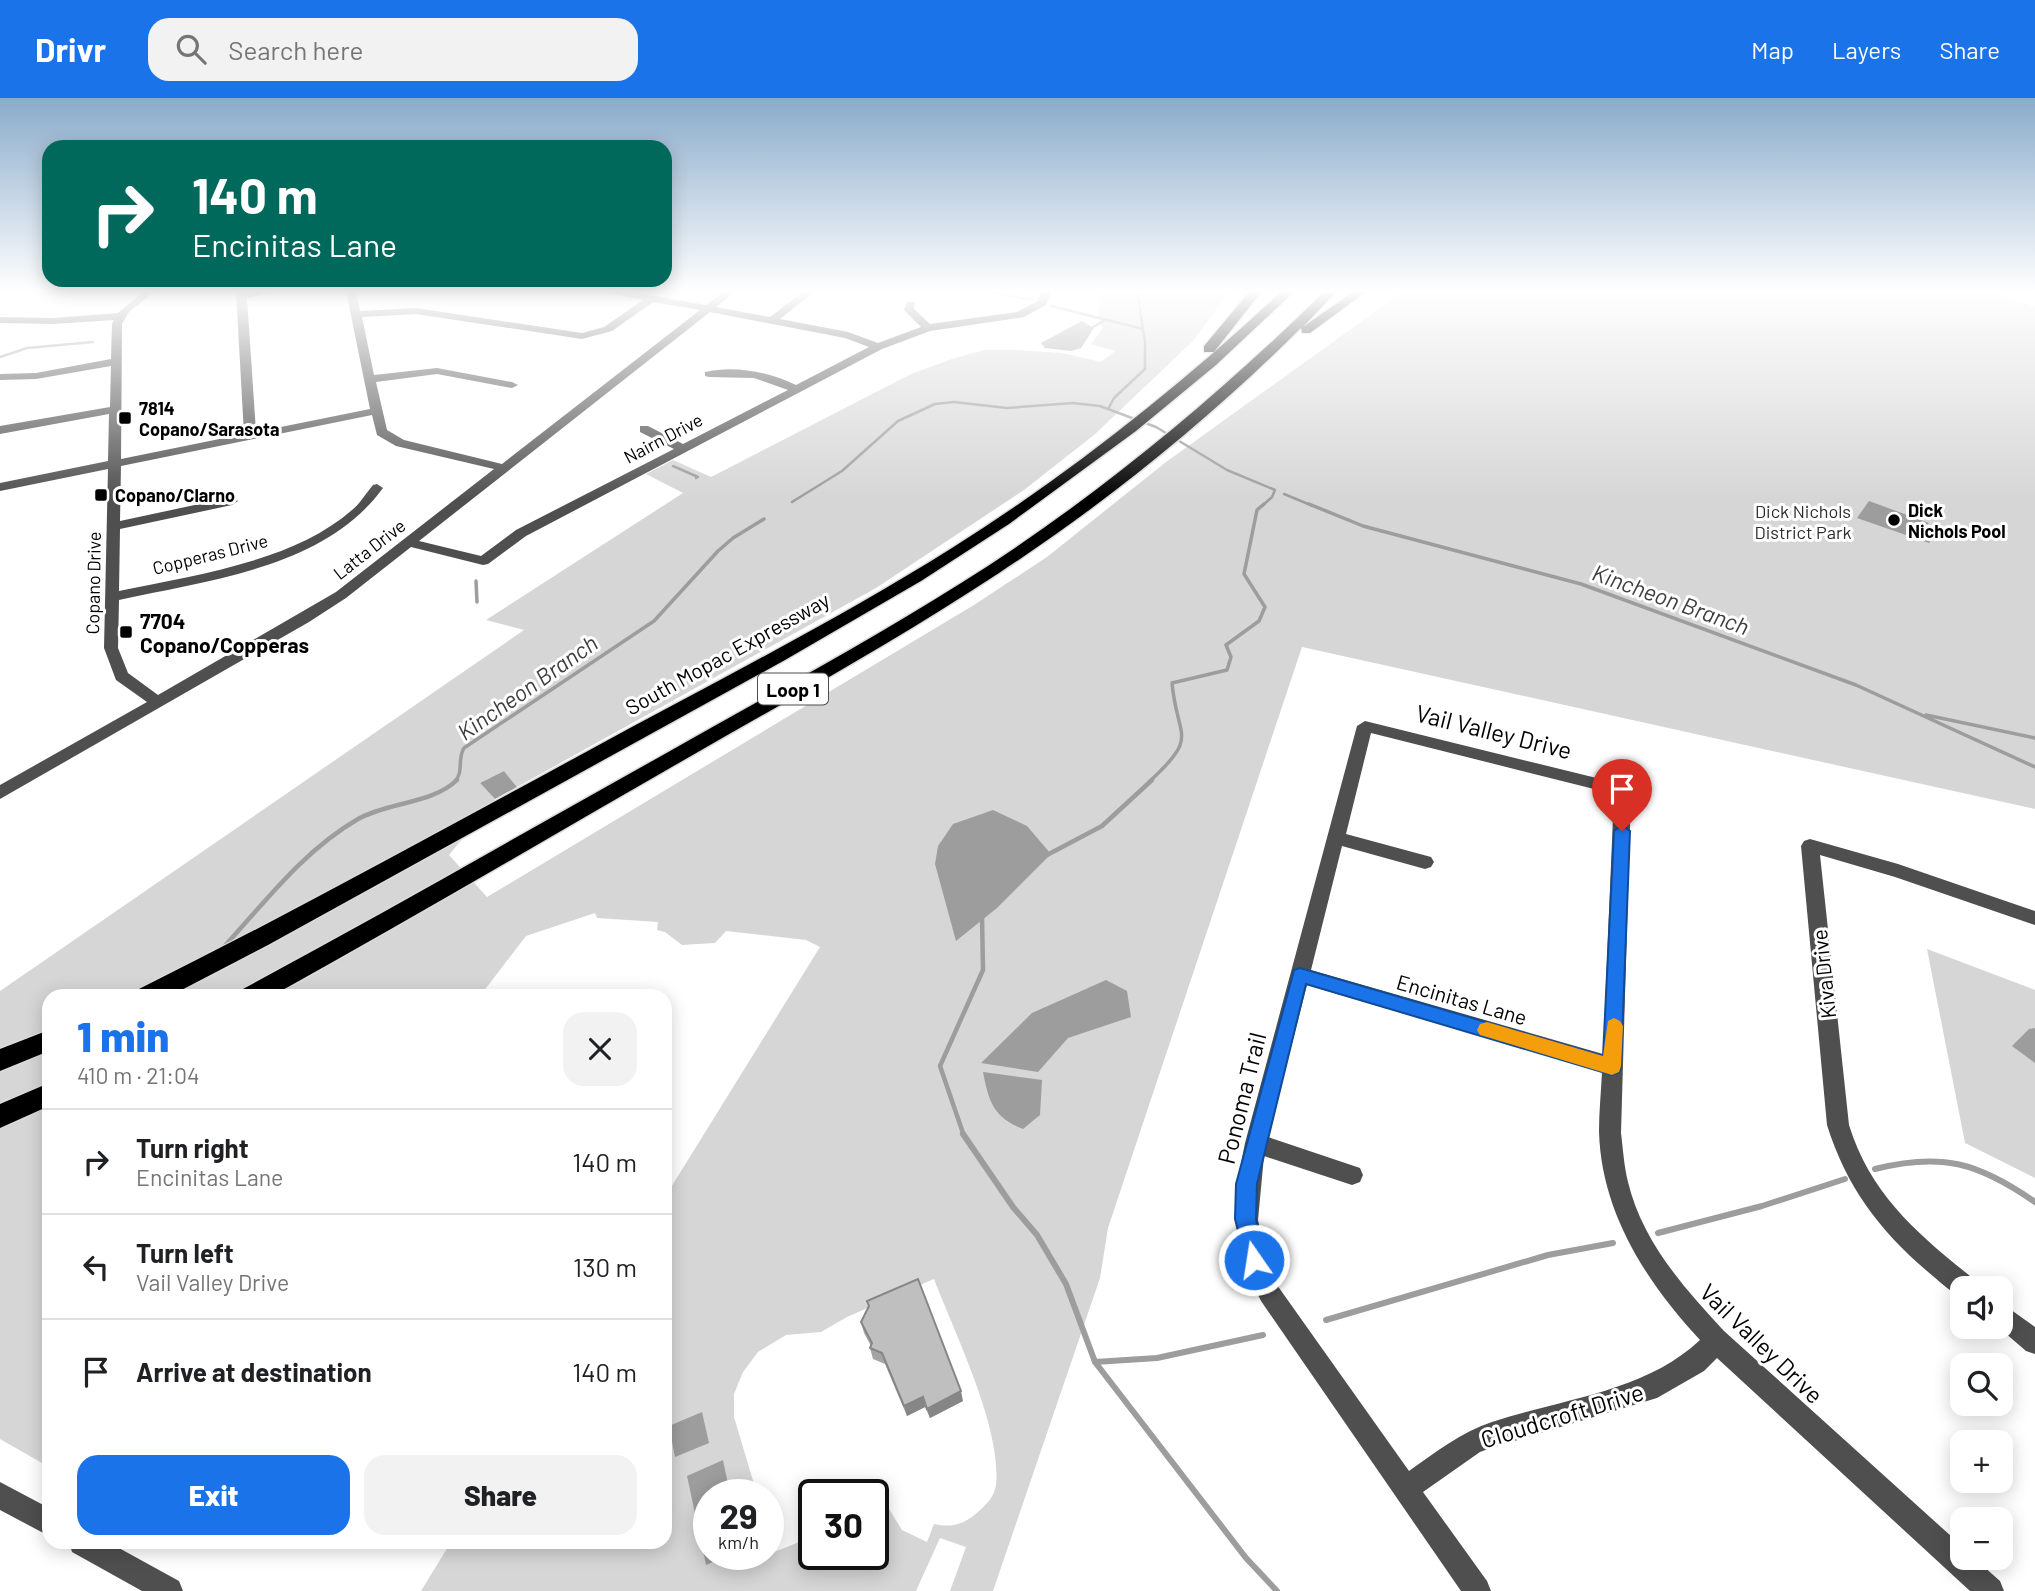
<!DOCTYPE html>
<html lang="en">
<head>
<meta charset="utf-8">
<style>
	:root { --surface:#fff; --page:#f2f2f2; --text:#202124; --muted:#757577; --line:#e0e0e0; --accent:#1a73e8 }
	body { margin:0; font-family:Barlow,sans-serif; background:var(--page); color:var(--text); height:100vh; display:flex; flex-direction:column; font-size:26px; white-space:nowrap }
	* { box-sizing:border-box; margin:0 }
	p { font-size:23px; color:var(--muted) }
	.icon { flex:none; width:38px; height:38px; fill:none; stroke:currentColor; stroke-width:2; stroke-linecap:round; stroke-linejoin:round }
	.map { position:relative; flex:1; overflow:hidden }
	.details { position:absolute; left:42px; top:891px; width:630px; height:560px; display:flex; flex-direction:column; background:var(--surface); border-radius:21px; box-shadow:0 4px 18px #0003 }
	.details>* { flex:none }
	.top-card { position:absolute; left:42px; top:42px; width:630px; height:147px; border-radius:21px; box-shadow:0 4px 18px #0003; background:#00695c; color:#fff; overflow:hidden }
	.tools { position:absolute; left:1950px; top:1178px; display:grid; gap:14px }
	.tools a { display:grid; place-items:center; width:63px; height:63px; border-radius:14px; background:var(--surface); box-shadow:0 4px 18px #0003; font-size:35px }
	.speed { position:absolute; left:693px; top:1381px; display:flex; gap:14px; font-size:35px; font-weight:700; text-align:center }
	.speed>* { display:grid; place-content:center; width:91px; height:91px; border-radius:50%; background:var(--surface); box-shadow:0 4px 18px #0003; line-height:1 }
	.speed small { font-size:18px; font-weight:400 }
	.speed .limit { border:4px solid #111; border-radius:10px; background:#fff; color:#111 }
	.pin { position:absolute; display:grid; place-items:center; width:60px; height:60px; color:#fff; margin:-72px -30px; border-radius:50% 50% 50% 0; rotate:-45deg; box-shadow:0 0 7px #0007 }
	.pin .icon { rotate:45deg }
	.me { position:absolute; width:77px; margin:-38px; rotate:347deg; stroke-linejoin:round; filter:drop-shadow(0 0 5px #0008) }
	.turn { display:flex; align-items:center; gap:24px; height:147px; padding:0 35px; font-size:32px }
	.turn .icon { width:91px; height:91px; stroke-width:2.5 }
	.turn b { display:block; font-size:49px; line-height:60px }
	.round { display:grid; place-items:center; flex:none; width:74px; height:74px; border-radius:21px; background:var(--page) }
	.overview { display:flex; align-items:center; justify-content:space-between; height:119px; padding:0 35px }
	h1 { font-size:42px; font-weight:800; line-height:52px; color:var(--accent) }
	.action { display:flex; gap:14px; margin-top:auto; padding:14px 35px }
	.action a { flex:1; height:80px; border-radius:21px; background:var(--accent); color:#fff; font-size:28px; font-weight:800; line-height:80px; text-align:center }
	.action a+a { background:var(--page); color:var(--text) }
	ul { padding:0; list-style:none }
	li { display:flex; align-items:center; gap:21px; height:105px; padding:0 35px; border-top:2px solid var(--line) }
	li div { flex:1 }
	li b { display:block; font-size:26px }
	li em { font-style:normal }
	header { display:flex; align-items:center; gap:42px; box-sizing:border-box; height:98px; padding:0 35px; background:var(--accent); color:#fff }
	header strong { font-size:33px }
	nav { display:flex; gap:38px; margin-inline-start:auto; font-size:24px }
	.search { width:490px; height:63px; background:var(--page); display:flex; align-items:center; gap:18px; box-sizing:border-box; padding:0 24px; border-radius:21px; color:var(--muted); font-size:26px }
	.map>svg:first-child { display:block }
</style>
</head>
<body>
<header>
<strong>Drivr</strong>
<div class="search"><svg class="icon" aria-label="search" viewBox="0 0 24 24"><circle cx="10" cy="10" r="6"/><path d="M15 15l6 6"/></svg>Search here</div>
<nav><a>Map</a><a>Layers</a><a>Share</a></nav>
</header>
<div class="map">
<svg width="2035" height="1493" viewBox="0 0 2035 1493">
	<rect width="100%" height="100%" fill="#fff"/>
	<path fill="#d6d6d6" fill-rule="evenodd" d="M 1102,193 L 1230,193 L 1193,243 L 1094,337 L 1024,392 L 876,490 L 517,689 L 504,673 L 480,685 L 495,701 L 449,757 L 487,799 L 974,507 L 1047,459 L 1166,364 L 1404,193 L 1988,193 L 2035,209 L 2035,711 L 1302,549 L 1108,1130 L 1100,1180 L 993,1493 L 950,1493 L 966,1449 L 940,1440 L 916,1493 L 421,1493 L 451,1444 L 665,1444 L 665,1099 L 820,849 L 806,842 L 726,833 L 715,845 L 682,847 L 665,834 L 657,832 L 658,824 L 597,820 L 595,815 L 526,838 L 480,898 L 49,898 L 49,1369 L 0,1341 L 0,893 L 524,532 L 486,522 L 683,395 L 646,376 L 673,362 L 711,379 L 911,276 L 952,261 L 984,252 L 1017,252 L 1062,255 L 1101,264 L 1115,253 L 1091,246 L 1102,231 L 1098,216 ZM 934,1181 C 955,1236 1002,1330 996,1387 C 994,1399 987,1406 978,1414 C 964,1426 953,1430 934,1426 L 927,1444 L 902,1432 L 889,1411 L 873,1415 L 873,1456 L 814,1456 L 814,1438 L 772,1455 L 768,1437 L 768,1456 L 709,1456 L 709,1396 L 757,1396 L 734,1319 L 734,1296 L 743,1274 L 758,1254 L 786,1237 L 821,1234 L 847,1219 Z
		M 1927,851 L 2035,892 L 2035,1080 L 1965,1045 Z"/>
	<path fill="#9d9d9d" d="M 1082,223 L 1094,230 L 1081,250 L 1071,253 L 1045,250 L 1041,245 Z
		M 1869,403 L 1929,425 L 1926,427 L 1938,432 L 1929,445 L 1857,420 Z
		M 504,673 L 517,689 L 495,701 L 480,685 Z
		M 993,712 L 1027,728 L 1051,756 L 997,810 L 956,843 L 935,766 L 938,748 L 953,726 Z
		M 1106,882 L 1127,893 L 1131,919 L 1068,940 L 1038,974 L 981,965 L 1032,915 Z
		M 2035,930 L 2035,965 L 2012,948 L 2029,931 Z
		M 983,974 L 1042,982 L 1040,1017 L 1023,1031 C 993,1019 989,1004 983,974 Z
		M 702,1314 L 709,1345 L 675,1359 L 669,1328 Z
		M 723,1362 L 730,1396 L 709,1396 L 709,1456 L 731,1456 L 706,1467 L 687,1378 Z"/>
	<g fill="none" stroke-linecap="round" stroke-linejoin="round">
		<path stroke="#9d9d9d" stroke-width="2.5" d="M 986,193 L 1032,202
			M 1051,208 L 1143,231
			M 1093,229 L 1104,223
			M 0,259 L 27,250 L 93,244
			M 1108,311 L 1114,300 L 1145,271 L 1145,244 L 1137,193
			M 673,368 L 698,379 L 696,380
			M 1284,396 L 1313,408
			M 792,404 L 842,373 L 898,323 L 935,306 L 954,304 L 1007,310 L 1073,305 L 1100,308 L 1156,329 L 1227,372 L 1275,392 L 1272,399 L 1262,408"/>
		<path stroke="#9d9d9d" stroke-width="3.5" d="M 1309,406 L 1363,428 L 1581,486 L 1856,587 L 2035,669
			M 476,483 L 477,504
			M 1926,617 L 2035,640
			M 455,683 C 464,674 457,661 464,650 L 654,523 L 718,453 L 733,440 L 764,421
			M 1150,683 C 1200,637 1177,641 1172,585 L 1227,572 L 1231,559 L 1226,547 L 1259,523 L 1265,509 L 1244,476 L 1257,412 L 1264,406"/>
		<path stroke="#9d9d9d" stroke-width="4.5" d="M 1047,757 L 1102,728 L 1152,682
			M 223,850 C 265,804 303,753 358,721 C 388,704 432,706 457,682
			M 964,1038 L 940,968 L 983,872 L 982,818"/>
		<path stroke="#9d9d9d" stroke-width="6" d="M 963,1036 L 1013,1109 L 1037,1137 L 1066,1186 L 1095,1264 L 1246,1460 L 1277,1493
			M 1875,1071 C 1942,1054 1979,1065 2035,1104
			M 1658,1135 L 1762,1108 L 1845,1081
			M 1326,1222 L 1548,1157 L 1613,1145
			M 1095,1264 L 1157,1260 L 1263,1237"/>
		<g stroke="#dbdbdb" stroke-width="3">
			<path id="highway" d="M 1250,193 L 1262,193 L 1214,254 L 1204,254 L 1204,248 Z
				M 1282,193 L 1295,193 L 1216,267 L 1136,333 L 1009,426 L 921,483 L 785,562 L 268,847 L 170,898 L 135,898 L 139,891 C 290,816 438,734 586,654 C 709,587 834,524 952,450 C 1071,375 1180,288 1282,193 Z
				M 1325,193 L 1337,193 L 1303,229 L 1354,193 L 1367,193 L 1310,235 L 1302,235 L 1301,230 C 1209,322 1107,404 999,475 C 899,541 794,599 691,658 C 551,738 413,820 272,898 L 239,898 L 243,891 C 384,815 523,735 663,657 C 772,595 883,536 988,468 C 1110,388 1221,295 1325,193 Z
				M 49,932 L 49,953 L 0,973 L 0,951 Z
				M 49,985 L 49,1008 L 0,1030 L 0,1006 Z"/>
		</g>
		<path fill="#4f4f4f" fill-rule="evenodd" d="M 144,193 L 155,193 L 129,214 L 122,226 L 121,361 L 244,336 L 236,193 L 278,193 L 247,200 L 256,334 L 370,311 L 346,193 L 356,193 L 360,213 L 416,210 L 582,235 L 604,229 L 643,202 L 608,195 L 607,193 L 626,193 L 706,207 L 725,193 L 736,193 L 716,209 L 770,219 L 804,193 L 815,193 L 780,221 L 848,234 L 878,245 L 921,229 L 904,212 L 907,204 L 915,204 L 914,211 L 930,226 L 1017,214 L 1038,203 L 1042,193 L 1052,193 L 1046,207 L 1024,219 L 930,233 L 882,251 L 526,438 L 488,466 L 483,467 L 411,449 L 346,500 L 309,524 L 0,701 L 0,687 L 147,604 L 116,582 L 104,550 L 108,371 L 0,393 L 0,385 L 108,363 L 109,316 L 0,336 L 0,328 L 110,309 L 111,268 L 36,281 L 0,282 L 0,276 L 36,275 L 111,261 L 112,226 L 114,222 L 53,226 L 0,225 L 0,219 L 53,220 L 118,215 ZM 653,204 L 700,212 L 502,366 L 404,342 L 387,332 L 376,284 L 437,276 L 512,290 L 518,287 L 512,284 L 437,270 L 374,277 L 362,219 L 416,216 L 582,241 L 612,233 ZM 710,214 L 845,240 L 869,249 L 796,287 C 768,274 736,267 705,274 L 705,278 L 709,279 L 754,280 L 788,292 L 683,346 L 648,328 L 640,328 L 640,334 L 674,351 L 516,432 L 481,458 L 419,443 ZM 372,317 L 377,337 L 396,348 L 494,371 L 336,494 L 158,597 L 128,575 L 118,550 L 119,502 C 209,482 325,470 383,390 L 377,386 L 373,387 C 366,395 360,406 352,412 C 293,464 194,477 119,493 L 120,431 L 232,407 L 238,403 L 232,399 L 120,423 L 121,368 Z
			M 1365,623 L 1629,688 L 1631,692 L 1621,1035 C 1623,1051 1624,1068 1628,1084 C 1642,1143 1684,1190 1724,1233 L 1962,1448 L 1962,1460 L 1974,1460 L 2000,1483 L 2004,1493 L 1970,1493 L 1717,1260 L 1704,1273 L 1657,1300 L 1491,1350 L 1480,1354 L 1423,1394 L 1487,1483 L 1491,1493 L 1461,1493 L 1261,1203 C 1233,1145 1232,1107 1245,1045 L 1357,628 ZM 1371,635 L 1614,696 L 1603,956 L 1311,872 L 1342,748 L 1425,771 L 1431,769 L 1434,764 L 1431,759 L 1346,736 ZM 1307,887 L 1602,974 C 1601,994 1599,1014 1599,1033 C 1601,1115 1647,1185 1700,1242 C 1645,1294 1561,1301 1492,1324 C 1461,1334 1436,1354 1409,1373 L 1277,1187 L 1269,1170 L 1258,1122 L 1264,1058 L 1352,1087 L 1360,1084 L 1363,1077 L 1360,1070 L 1268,1039 Z
			M 1810,741 L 1898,766 L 2035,813 L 2035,827 L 1895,779 L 1820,757 L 1849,1027 C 1871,1098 1919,1137 1975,1182 L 1979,1190 L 1962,1190 L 1962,1200 C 1949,1193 1938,1182 1927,1173 C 1879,1132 1846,1088 1827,1027 L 1801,748 L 1804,743 Z
			M 2000,1204 L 2035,1229 L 2035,1256 L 2026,1253 L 1997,1228 L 2000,1228 Z
			M 0,1384 L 49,1410 L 49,1438 L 0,1412 Z
			M 69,1444 L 108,1444 L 179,1483 L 183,1493 L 142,1493 L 72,1454 Z"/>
		<use href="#highway" fill="#000" fill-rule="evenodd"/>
	</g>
	<path fill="#a4a4a4" d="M 861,1224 L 963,1303 L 930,1320 L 925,1309 L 907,1318 L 885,1266 L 873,1261 L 870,1250 L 871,1248 L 864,1235 Z"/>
	<path fill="#868686" d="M 961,1293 L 963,1303 L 930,1320 L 927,1311 Z
		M 923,1299 L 925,1309 L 907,1318 L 904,1308 Z"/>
	<path fill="#bfbfbf" stroke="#868686" stroke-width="2" d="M 918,1181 L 961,1293 L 927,1311 L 923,1299 L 904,1308 L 882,1255 L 870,1250 L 872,1245 L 861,1224 L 869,1208 L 867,1203 Z"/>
	<linearGradient id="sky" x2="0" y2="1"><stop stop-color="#8aabca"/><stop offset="0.48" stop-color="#fff"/><stop offset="1" stop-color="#fff" stop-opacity="0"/></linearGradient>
	<rect width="2035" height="402" fill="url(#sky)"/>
	<path fill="#1a73e8" stroke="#114b97" stroke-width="2" d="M 1622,727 L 1630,733 L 1621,968 L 1619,974 L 1612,977 L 1306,886 L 1257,1086 L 1256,1121 L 1265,1162 L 1262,1169 L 1254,1172 L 1247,1169 L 1235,1121 L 1236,1086 L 1294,872 L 1300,870 L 1603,958 L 1614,733 Z"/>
	<path fill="#f59e0b" d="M 1614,920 L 1620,923 L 1623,928 L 1621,968 L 1619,974 L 1612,977 L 1487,939 L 1480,937 L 1477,932 L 1480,926 L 1487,924 L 1603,958 L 1608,923 Z"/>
	<g fill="#000" stroke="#fff" stroke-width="2.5">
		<rect x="118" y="313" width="14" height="14" rx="3.5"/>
		<rect x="94" y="390" width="14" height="14" rx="3.5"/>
		<circle cx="1894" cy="422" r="7"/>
		<rect x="119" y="527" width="14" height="14" rx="3.5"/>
	</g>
	<g text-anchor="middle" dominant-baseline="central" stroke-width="6" stroke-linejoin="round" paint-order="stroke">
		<g font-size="18" font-weight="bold" fill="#000" stroke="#fff" text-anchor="start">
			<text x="139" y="310">7814<tspan x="139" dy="21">Copano/Sarasota</tspan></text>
			<text x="115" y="397">Copano/Clarno</text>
			<text x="1908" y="412">Dick<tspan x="1908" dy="21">Nichols Pool</tspan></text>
		</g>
		<g font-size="18" fill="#000" stroke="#fff">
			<text transform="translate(663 340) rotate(-28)">Nairn Drive</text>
			<text transform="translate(369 451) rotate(-38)">Latta Drive</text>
			<text transform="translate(210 456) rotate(-14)">Copperas Drive</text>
			<text transform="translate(93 485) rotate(-89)">Copano Drive</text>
		</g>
		<g font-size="18" fill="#2d2d2d" stroke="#fff">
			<text x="1803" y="413">Dick Nichols<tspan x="1803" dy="21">District Park</tspan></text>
		</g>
		<rect fill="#fff" stroke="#4c4c4c" stroke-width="2" x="758" y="575.5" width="70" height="31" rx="5"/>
		<g font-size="19" font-weight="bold" fill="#000">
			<text x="793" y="591">Loop 1</text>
		</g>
		<g font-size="21" font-weight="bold" fill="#000" stroke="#fff" text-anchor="start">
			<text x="140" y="522">7704<tspan x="140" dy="24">Copano/Copperas</tspan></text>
		</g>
		<g font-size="21" fill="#000" stroke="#fff">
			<text transform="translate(727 555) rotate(-29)">South Mopac Expressway</text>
			<text transform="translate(1823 876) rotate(-96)">Kiva Drive</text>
			<text transform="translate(1462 901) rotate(16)">Encinitas Lane</text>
		</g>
		<g font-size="23" font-style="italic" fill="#3e3e3e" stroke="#fff">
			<text transform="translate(1671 501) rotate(20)">Kincheon Branch</text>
			<text transform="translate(527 589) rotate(-35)">Kincheon Branch</text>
		</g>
		<g font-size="24" fill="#000" stroke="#fff">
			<text transform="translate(1494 633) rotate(14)">Vail Valley Drive</text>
			<text transform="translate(1241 1000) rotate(-76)">Ponoma Trail</text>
			<text transform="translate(1762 1245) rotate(44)">Vail Valley Drive</text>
			<text transform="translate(1562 1317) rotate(-17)">Cloudcroft Drive</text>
		</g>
	</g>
</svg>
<div class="tools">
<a><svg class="icon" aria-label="sound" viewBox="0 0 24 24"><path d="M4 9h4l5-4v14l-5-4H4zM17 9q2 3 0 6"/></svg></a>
<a><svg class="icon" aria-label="search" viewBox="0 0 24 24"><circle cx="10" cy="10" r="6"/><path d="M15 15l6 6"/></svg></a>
<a>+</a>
<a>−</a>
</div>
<div class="speed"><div>29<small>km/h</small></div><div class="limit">30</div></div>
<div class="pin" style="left:1622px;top:733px;background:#d93025"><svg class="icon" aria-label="arrive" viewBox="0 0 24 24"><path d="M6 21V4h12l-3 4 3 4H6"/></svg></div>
<svg class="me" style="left:1254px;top:1162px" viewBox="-20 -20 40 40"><circle r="17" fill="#1a73e8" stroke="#fff" stroke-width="3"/><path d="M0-11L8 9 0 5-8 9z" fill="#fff"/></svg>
<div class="top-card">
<div class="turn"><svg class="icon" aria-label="right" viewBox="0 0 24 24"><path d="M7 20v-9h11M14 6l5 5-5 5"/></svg><div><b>140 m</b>Encinitas Lane</div></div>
</div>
<section class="details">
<div class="overview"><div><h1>1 min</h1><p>410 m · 21:04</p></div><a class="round"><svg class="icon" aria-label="close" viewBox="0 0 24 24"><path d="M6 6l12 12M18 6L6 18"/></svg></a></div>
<ul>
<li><svg class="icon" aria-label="right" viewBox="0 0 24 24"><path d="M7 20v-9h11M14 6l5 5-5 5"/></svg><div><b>Turn right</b><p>Encinitas Lane</p></div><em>140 m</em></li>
<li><svg class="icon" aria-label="left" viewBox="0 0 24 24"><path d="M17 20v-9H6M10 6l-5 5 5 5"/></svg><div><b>Turn left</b><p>Vail Valley Drive</p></div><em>130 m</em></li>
<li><svg class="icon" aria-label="arrive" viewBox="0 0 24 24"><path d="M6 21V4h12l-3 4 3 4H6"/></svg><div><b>Arrive at destination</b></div><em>140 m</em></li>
</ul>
<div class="action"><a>Exit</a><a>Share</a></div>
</section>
</div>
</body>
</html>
